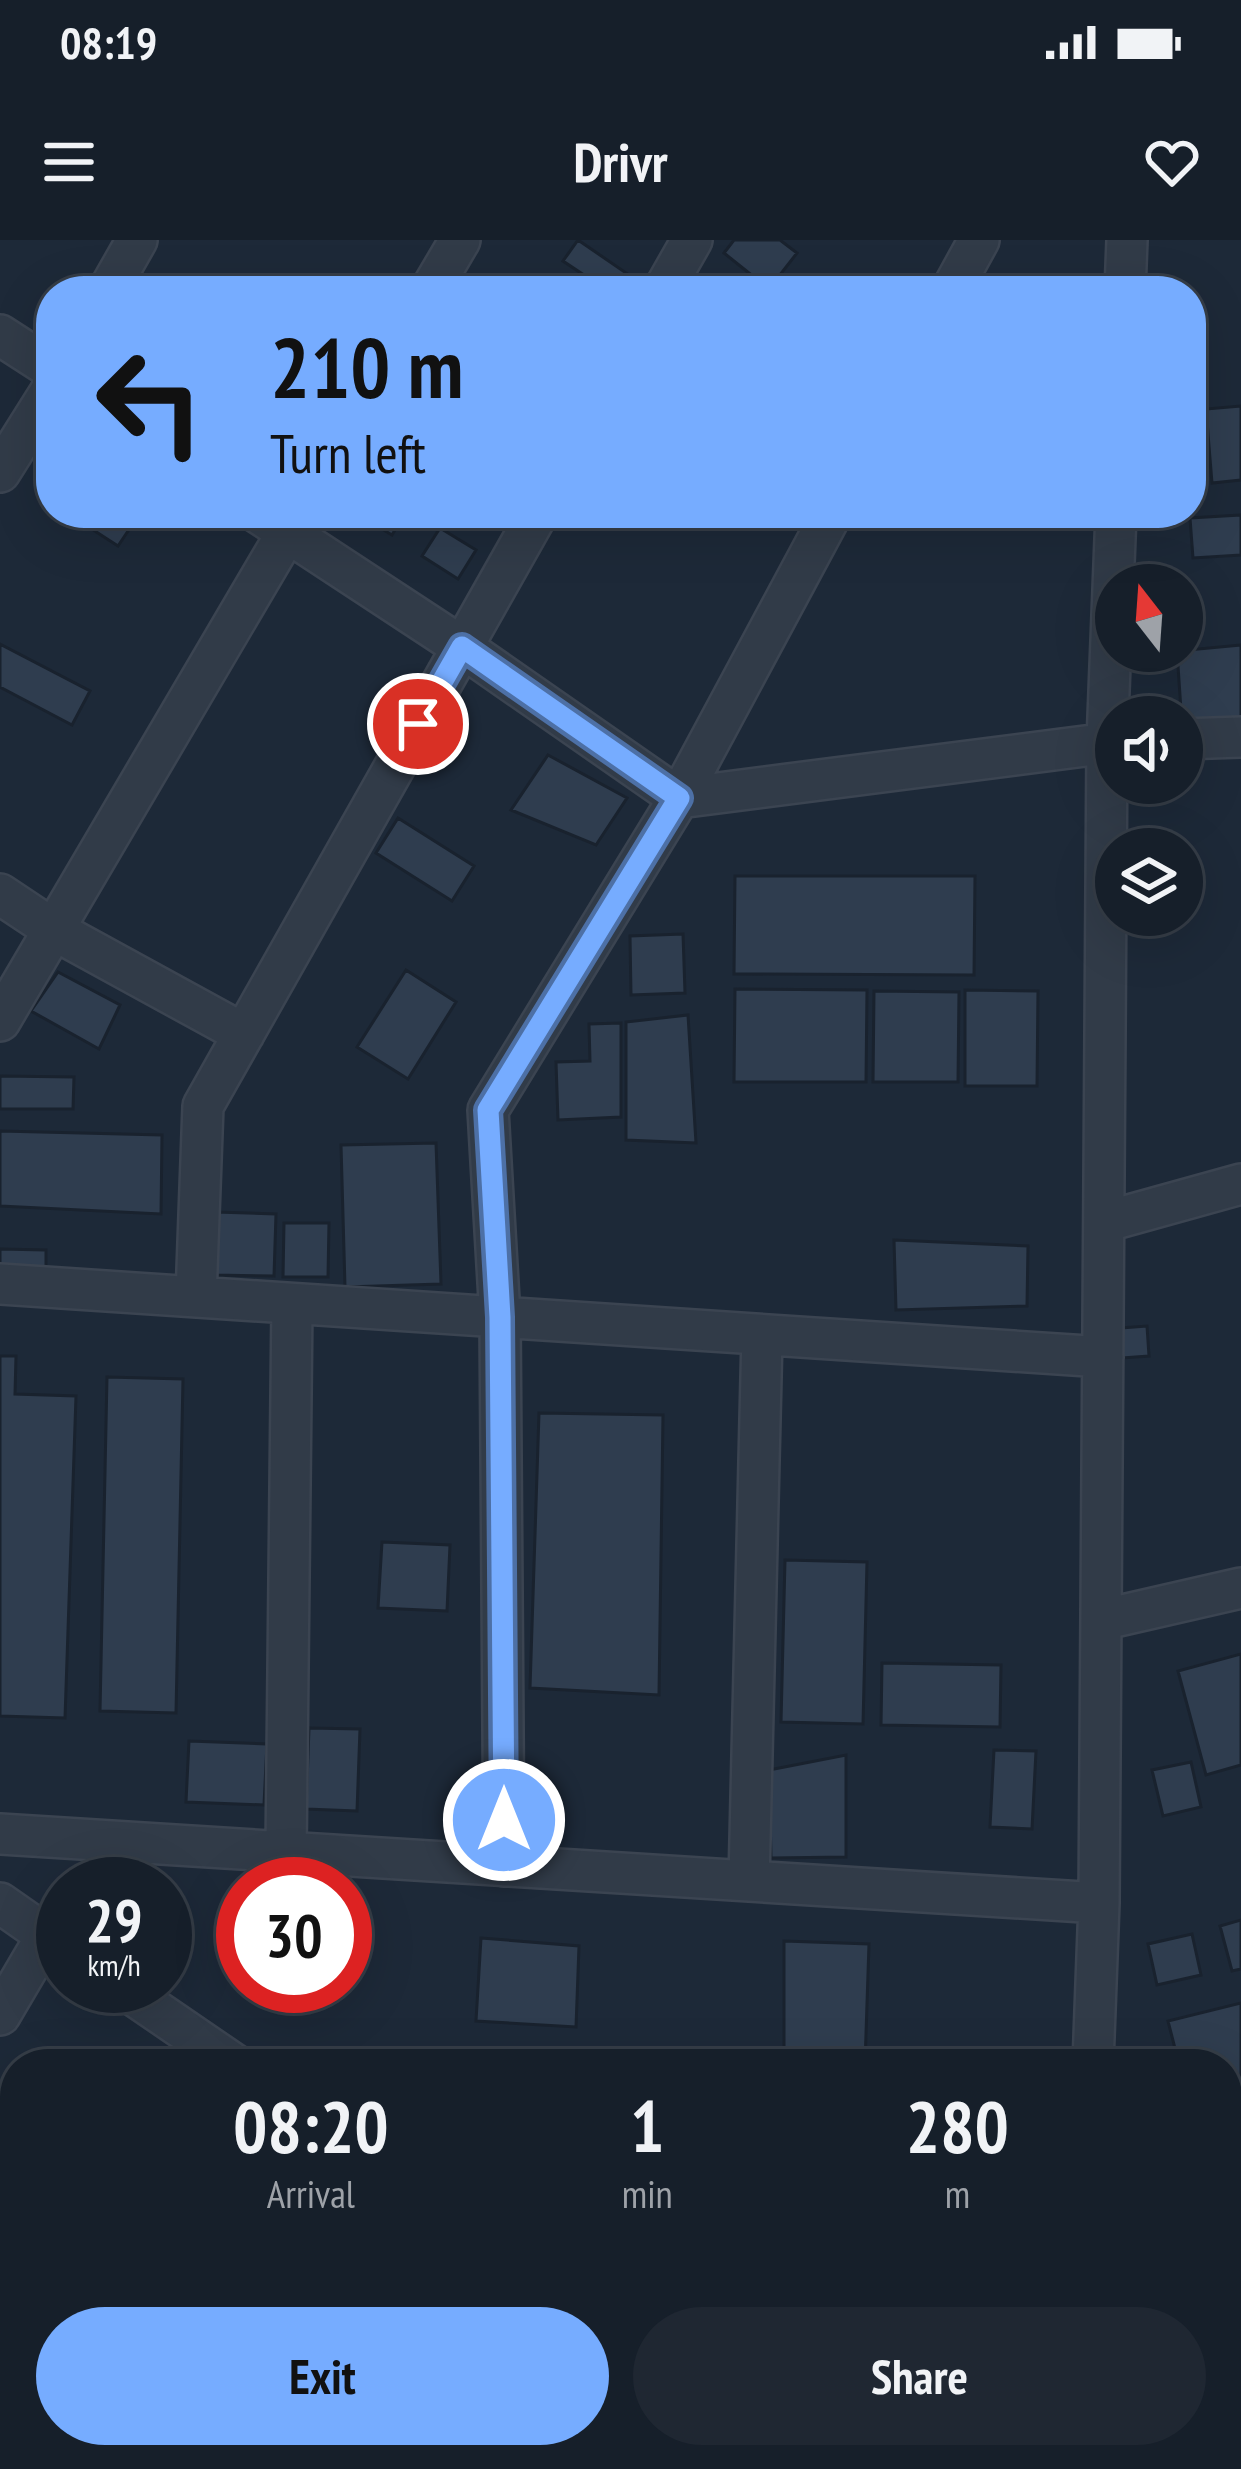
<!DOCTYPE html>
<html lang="en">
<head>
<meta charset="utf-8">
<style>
	:root { --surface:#161f2a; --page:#1f2732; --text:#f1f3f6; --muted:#9ea2a8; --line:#353d47; --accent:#76acff }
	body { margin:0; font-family:"PT Sans Narrow",sans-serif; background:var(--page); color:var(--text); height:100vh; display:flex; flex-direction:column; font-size:45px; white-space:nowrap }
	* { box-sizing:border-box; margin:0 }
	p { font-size:39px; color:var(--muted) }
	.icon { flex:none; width:66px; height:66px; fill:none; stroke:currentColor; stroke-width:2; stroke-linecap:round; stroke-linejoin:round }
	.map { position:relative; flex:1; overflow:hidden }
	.details { position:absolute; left:0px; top:1809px; width:1242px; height:420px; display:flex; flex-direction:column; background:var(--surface); border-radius:48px 48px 0 0; box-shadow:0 12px 48px #0002,0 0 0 3px var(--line) }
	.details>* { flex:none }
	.banner { position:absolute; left:36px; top:36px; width:1170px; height:252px; border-radius:48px; box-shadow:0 12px 48px #0002,0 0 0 3px var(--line); background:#76acff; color:#111; overflow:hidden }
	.needle { width:78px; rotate:343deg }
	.buttons { position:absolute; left:1095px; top:324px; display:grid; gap:24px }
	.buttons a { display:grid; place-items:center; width:108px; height:108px; border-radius:50%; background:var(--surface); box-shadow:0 12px 48px #0002,0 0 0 3px var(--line); font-size:60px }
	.speed { position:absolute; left:36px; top:1617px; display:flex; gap:24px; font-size:60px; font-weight:700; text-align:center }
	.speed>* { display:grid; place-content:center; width:156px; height:156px; border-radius:50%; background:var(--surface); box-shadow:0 12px 48px #0002,0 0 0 3px var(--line); line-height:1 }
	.speed small { font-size:30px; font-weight:400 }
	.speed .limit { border:18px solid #d22; background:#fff; color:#111 }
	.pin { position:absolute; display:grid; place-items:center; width:102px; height:102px; color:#fff; margin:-51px; border:6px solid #fff; border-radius:50%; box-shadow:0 3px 12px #0007 }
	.me { position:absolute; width:132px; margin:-66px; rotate:0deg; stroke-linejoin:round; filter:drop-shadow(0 0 9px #0008) }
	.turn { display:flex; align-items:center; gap:42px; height:252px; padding:0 36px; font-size:54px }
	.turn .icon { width:156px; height:156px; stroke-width:2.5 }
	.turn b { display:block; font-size:84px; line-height:102px }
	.eta { display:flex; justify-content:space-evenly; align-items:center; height:204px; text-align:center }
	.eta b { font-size:72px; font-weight:700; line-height:84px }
	.primary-button { display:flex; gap:24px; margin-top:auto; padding:24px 36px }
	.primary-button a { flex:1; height:138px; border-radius:72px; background:var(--accent); color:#111; font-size:48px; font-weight:700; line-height:138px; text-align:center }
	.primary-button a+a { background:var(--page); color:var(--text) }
	.status { display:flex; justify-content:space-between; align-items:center; height:84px; padding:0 60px; background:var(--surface); direction:ltr }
	.status svg { height:33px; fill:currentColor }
	header { display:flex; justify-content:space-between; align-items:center; height:156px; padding:0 36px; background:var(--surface); font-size:54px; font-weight:700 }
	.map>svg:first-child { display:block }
</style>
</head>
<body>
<div class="status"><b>08:19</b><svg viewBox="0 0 49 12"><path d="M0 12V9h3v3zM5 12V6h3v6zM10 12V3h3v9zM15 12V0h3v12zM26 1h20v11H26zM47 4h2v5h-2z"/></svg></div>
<header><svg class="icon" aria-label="menu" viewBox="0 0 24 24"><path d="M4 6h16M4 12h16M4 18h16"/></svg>Drivr<svg class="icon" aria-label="heart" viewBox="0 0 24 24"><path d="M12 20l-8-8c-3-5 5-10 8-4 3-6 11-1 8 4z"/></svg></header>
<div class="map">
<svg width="1241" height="2229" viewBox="0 0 1241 2229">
	<rect width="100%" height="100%" fill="#1d2938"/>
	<path fill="#2f3d4f" stroke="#19222e" stroke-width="3" d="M 578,0 L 632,37 L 622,51 L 608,51 L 563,21 Z
		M 734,0 L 780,0 L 797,13 L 769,49 L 724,13 Z
		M 1241,166 L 1241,240 L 1212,243 L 1206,169 Z
		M 67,273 L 140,273 L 118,306 Z
		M 355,273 L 405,273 L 392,295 Z
		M 1241,275 L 1241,315 L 1193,318 L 1190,278 Z
		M 440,288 L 476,310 L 458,339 L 422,316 Z
		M 0,404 L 90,451 L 72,485 L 0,447 Z
		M 1241,405 L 1241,482 L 1182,485 L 1177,411 Z
		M 548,515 L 627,558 L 596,605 L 511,570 Z
		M 398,578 L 474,626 L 452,661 L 376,613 Z
		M 735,636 L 975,636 L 974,735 L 734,734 Z
		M 683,694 L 685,753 L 631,755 L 630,696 Z
		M 406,730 L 456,762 L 408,839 L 357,807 Z
		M 58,732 L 120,765 L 99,809 L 31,771 Z
		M 735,749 L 867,750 L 866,842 L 734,842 Z
		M 965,750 L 1038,751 L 1037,846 L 965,846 Z
		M 874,751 L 959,752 L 958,842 L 873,842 Z
		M 688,775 L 696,903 L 626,900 L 626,782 Z
		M 621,783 L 621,877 L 558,880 L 556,822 L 590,821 L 589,784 Z
		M 0,836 L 74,837 L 73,869 L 0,869 Z
		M 0,891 L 162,895 L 161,974 L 0,966 Z
		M 436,903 L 441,1044 L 345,1047 L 341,905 Z
		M 215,972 L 276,974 L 274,1036 L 213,1035 Z
		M 284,983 L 329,983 L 328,1037 L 283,1037 Z
		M 894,1000 L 1028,1006 L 1027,1066 L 896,1070 Z
		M 0,1009 L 46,1010 L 46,1039 L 0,1039 Z
		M 1147,1086 L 1149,1116 L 1122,1118 L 1121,1088 Z
		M 0,1116 L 16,1116 L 15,1154 L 76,1156 L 65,1478 L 0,1476 Z
		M 107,1137 L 183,1139 L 176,1473 L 100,1471 Z
		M 539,1173 L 663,1175 L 659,1455 L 530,1448 Z
		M 382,1302 L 450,1305 L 447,1371 L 378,1368 Z
		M 785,1320 L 867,1322 L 863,1484 L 781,1482 Z
		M 1241,1414 L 1241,1525 L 1206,1535 L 1178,1431 Z
		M 882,1423 L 1001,1425 L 1000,1487 L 881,1485 Z
		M 309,1488 L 360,1489 L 357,1571 L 306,1569 Z
		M 189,1501 L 267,1504 L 264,1565 L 186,1562 Z
		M 994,1510 L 1036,1511 L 1032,1589 L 990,1587 Z
		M 846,1515 L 846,1617 L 771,1618 L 769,1530 Z
		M 1191,1522 L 1201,1567 L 1163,1576 L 1152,1530 Z
		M 1241,1680 L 1241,1729 L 1232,1731 L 1220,1686 Z
		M 1192,1694 L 1201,1735 L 1157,1745 L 1148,1704 Z
		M 481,1698 L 579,1706 L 576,1787 L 476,1781 Z
		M 784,1701 L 869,1704 L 865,1824 L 784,1824 Z
		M 1241,1763 L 1241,1895 L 1227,1898 L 1227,1824 L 1179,1824 L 1168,1781 Z
		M 1231,1935 L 1241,1977 L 1241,2049 L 1227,2052 L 1227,1936 Z
		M 13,1972 L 15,2078 L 0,2105 L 0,1995 Z
		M 1238,2077 L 1241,2113 L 1227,2118 L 1227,2081 Z
		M 1241,2120 L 1241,2229 L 1184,2229 L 1179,2214 L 1227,2214 L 1227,2125 Z
		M 583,2214 L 644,2214 L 643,2229 L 582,2229 Z"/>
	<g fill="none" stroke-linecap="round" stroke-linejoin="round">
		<g stroke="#3b4451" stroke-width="44">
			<path id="minor" d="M 108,51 L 137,0
				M 430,51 L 460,0
				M 663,51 L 692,0
				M 951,51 L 979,0
				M 1125,51 L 1127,0
				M 0,95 L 51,128
				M 0,232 L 51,151
				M 258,273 L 462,407 L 679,558 L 1116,502
				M 1182,499 L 1241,497
				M 0,654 L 54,690 L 244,794
				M 0,781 L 298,274
				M 1104,982 L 1241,944
				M 0,1044 L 1103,1117
				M 196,1057 L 203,866 L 538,273
				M 1101,1380 L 1241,1348
				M 0,1594 L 1099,1663
				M 286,1612 L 292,1064
				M 504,1626 L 500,1077 L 488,870 L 679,558 L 832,273
				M 749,1641 L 762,1095
				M 0,1663 L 63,1707
				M 120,1746 L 234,1824
				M 0,1775 L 47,1695
				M 1093,1824 L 1099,1663 L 1107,502 L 1116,273
				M 76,2229 L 86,2214
				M 274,2229 L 286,2214
				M 661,2229 L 661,2214
				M 1081,2229 L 1082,2214"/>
		</g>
		<use href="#minor" stroke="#313b48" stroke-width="39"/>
	</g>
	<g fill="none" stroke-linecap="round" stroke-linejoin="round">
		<g stroke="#4d70a6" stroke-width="30">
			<path id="route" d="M 418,484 L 462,407 L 679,558 L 488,870 L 500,1077 L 504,1580"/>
		</g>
		<use href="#route" stroke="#76acff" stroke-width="21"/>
	</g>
</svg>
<div class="buttons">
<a><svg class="needle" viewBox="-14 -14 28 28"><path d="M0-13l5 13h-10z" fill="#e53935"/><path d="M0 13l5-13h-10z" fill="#9ea2a8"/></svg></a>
<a><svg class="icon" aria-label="sound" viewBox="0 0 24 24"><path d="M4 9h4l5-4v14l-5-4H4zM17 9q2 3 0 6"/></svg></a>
<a><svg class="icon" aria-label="layers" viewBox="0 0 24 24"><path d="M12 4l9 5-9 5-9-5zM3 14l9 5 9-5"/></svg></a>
</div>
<div class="speed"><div>29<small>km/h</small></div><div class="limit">30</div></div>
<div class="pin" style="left:418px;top:484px;background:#d93025"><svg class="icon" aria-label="arrive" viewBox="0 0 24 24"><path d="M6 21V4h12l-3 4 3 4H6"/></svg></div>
<svg class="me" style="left:504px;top:1580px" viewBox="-20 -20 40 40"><circle r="17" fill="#76acff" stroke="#fff" stroke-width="3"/><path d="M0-11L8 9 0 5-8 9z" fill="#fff"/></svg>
<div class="banner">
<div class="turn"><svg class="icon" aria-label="left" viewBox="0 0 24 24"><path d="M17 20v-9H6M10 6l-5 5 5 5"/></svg><div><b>210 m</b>Turn left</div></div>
</div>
<section class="details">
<div class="eta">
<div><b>08:20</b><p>Arrival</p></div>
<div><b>1</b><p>min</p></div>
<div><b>280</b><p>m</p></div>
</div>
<div class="primary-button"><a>Exit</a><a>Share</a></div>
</section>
</div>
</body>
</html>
